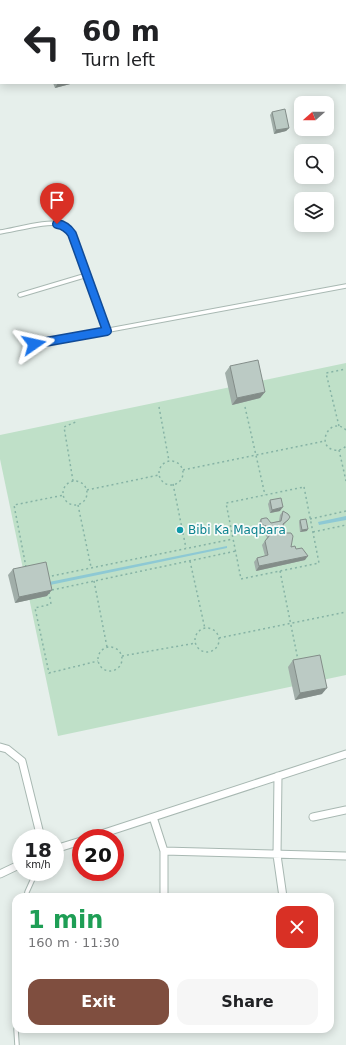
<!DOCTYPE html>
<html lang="en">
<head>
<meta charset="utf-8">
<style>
	:root { --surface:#fff; --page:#f6f6f6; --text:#202124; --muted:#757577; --accent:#7f4e3f }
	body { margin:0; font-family:"DejaVu Sans",sans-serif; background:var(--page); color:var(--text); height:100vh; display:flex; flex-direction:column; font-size:15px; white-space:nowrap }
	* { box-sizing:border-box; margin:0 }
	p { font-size:13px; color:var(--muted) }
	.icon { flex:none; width:22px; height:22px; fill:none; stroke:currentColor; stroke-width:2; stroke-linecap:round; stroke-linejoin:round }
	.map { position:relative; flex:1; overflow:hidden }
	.sheet { position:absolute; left:12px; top:893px; width:322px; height:140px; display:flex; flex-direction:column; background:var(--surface); border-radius:12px; box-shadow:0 2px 10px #0003 }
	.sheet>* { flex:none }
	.banner { position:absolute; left:0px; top:0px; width:346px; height:84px; box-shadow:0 2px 10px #0003; background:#fff; color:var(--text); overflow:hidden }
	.needle { width:26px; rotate:249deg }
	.fabs { position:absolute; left:294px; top:96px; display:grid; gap:8px }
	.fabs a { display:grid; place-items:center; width:40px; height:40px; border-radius:8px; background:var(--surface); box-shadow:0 2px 10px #0003; font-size:20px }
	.speed { position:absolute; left:12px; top:829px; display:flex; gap:8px; font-size:20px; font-weight:700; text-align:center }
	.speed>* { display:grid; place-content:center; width:52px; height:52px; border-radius:50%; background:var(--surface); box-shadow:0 2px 10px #0003; line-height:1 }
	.speed small { font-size:10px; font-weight:400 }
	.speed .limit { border:6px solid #d22; background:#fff; color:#111 }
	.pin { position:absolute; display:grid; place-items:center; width:34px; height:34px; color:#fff; margin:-41px -17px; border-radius:50% 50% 50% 0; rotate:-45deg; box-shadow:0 0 4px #0007 }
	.pin .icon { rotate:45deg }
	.me { position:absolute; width:44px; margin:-22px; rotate:79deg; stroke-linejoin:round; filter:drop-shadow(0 0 3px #0008) }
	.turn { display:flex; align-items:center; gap:14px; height:84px; padding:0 16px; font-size:18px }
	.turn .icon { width:52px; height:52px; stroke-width:2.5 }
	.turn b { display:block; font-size:28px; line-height:34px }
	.round { display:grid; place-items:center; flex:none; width:42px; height:42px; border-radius:12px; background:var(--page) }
	.head { display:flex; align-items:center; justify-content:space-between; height:68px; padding:0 16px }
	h1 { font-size:24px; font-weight:700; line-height:30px; color:#1e9e55 }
	.button { display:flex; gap:8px; margin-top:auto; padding:8px 16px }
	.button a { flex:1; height:46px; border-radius:12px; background:var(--accent); color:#fff; font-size:16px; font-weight:700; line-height:46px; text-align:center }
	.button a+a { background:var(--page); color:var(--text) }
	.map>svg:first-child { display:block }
</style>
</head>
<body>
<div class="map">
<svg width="346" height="1045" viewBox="0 0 346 1045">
	<rect width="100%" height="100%" fill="#e6efeb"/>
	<path fill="#bfe0c8" d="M 346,363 L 346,675 L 58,736 L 0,459 L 0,435 Z"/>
	<path fill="#8ec9d4" d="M 346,516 L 346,520 L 319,525 L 318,522 Z
		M 227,546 L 227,548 L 50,585 L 49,582 Z"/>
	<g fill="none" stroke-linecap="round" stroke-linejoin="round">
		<path stroke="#8ec9d4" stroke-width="15" d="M 337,0 L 339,1"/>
		<g stroke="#a8b8b2" stroke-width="5.5">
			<path id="lane" d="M 0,232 C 15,230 50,219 63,225 C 67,226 70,230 72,234 L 107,331
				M 20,295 L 87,275
				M 34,344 L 346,286
				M 26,897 L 27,892 L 36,872
				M 16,970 L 15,980 L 16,1021
				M 16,1029 L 17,1045"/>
		</g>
		<g stroke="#a8b8b2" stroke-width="9">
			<path id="street" d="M 345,56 L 346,57
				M 0,747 L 7,749 L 22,761 L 41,838
				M 278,776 L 277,855 L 283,897
				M 153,817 L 164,851 L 346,856
				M 313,817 L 346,810
				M 89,838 L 346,754
				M 55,849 L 81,841
				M 164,851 L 164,897
				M 0,874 L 21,864"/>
		</g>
		<path stroke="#86b3a5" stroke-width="1.5" stroke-dasharray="2 3" stroke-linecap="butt" d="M 159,407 L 169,461
			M 245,407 L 265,495
			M 339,426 L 326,373 L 346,369
			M 346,430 C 330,415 315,446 334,450 C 339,451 343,449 346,446
			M 339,450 L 346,481
			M159 473a12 12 0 1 1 24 0a12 12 0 1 1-24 0Z
			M 183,470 L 325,441
			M 73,481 L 64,427 L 78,421
			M63 493a12 12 0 1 1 24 0a12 12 0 1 1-24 0Z
			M 173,484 L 186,548
			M 304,487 L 319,563 L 241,579 L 226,503 Z
			M 87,490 L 159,475
			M 78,505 L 91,567
			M 310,519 L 346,511
			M 313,532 L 346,525
			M 190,561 L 205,629
			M 26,567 L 14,505 L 64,495
			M 280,571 L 298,660
			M 47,577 L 233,539
			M 94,581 L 107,647
			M 52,590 L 236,551
			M 49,592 L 51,604 L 35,608 L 49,673 L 98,661
			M195 640a12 12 0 1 1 24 0a12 12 0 1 1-24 0Z
			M 219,638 L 346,612
			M98 659a12 12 0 1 1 24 0a12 12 0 1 1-24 0Z
			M 122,656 L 196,643"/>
		<use href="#lane" stroke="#fff" stroke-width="3.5"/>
		<use href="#street" stroke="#fff" stroke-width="7"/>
	</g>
	<path fill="#a1aea9" d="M 53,83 L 74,83 L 55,88 Z
		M 272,112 L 289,128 L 286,131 L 274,134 L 270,115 Z
		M 230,366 L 265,392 L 260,398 L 232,405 L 225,373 Z
		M 270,500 L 280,511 L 270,513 L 268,504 Z
		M 283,511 L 288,520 L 283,526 L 285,533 L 291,547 L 296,549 L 305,560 L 256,571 L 254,562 L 257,558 L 265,556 L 262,545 L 267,538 L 266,535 L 266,531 L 260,530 L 258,527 L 258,524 L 261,519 L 271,523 L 279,521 L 280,515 Z
		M 300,520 L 307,531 L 300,532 L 299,522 Z
		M 13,569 L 47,596 L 15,603 L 8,575 Z
		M 293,660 L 322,694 L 295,700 L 288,667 Z"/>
	<path fill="#838d89" d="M 58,83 L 74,83 L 55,88 Z
		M 289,128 L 286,131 L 274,134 L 276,130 Z
		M 265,392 L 260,398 L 232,405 L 237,398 Z
		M 283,507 L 280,511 L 270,513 L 272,510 Z
		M 263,525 L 269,527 L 266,531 L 260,530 Z
		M 308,529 L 307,531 L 300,532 L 302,530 Z
		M 308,556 L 305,560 L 256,571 L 259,566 Z
		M 52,590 L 47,596 L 15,603 L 19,597 Z
		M 327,688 L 322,694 L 295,700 L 300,693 Z"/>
	<path fill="#bbcac4" stroke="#838d89" d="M 285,109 L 289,128 L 276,130 L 272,112 Z
		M 258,360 L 265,392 L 237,398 L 230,366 Z
		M 281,498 L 283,507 L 272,510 L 270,500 Z
		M 283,511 L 288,514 L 290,517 L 288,520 L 283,524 L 285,533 L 291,533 L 293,536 L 291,547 L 295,546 L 296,549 L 302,548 L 308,556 L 259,566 L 257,558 L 268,555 L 265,541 L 270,535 L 269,531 L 269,527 L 263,525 L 261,522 L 261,519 L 265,518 L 267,518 L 271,523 L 281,521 Z
		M 306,519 L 308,529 L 302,530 L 300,520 Z
		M 46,562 L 52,590 L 19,597 L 13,569 Z
		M 320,655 L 327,688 L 300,693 L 293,660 Z"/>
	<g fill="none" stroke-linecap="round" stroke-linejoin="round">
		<g stroke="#114b97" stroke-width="10">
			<path id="route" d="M 34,344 L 107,331 L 72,234 C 68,228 64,225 57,224"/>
		</g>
		<use href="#route" stroke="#1a73e8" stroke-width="7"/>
	</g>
	<circle fill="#0f9aa8" stroke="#f7fbf9" stroke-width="1.5" cx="180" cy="530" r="4"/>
	<g text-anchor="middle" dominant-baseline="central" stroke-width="3.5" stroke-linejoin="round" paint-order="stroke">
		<g font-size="12" fill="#0d838f" stroke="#f7fbf9" text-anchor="start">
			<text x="188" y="530">Bibi Ka Maqbara</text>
		</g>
	</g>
</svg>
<div class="fabs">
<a><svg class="needle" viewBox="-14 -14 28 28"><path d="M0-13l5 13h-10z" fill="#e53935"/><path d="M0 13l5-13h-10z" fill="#757577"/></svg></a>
<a><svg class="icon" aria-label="search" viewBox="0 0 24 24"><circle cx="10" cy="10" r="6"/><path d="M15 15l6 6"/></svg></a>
<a><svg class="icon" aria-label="layers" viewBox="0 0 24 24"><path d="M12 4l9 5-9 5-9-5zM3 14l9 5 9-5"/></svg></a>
</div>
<div class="speed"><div>18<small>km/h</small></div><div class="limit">20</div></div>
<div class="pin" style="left:57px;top:224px;background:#d93025"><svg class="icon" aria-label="arrive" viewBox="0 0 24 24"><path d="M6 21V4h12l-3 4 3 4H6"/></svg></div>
<svg class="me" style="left:34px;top:344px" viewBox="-20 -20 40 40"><path d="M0-17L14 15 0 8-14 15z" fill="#1a73e8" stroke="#fff" stroke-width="4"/></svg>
<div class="banner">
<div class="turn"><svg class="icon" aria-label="left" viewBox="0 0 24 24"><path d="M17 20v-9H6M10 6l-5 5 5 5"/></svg><div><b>60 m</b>Turn left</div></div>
</div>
<section class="sheet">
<div class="head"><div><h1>1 min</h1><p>160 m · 11:30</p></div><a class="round" style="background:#d93025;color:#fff"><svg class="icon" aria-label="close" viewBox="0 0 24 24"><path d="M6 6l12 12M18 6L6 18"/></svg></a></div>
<div class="button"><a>Exit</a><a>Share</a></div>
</section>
</div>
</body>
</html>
